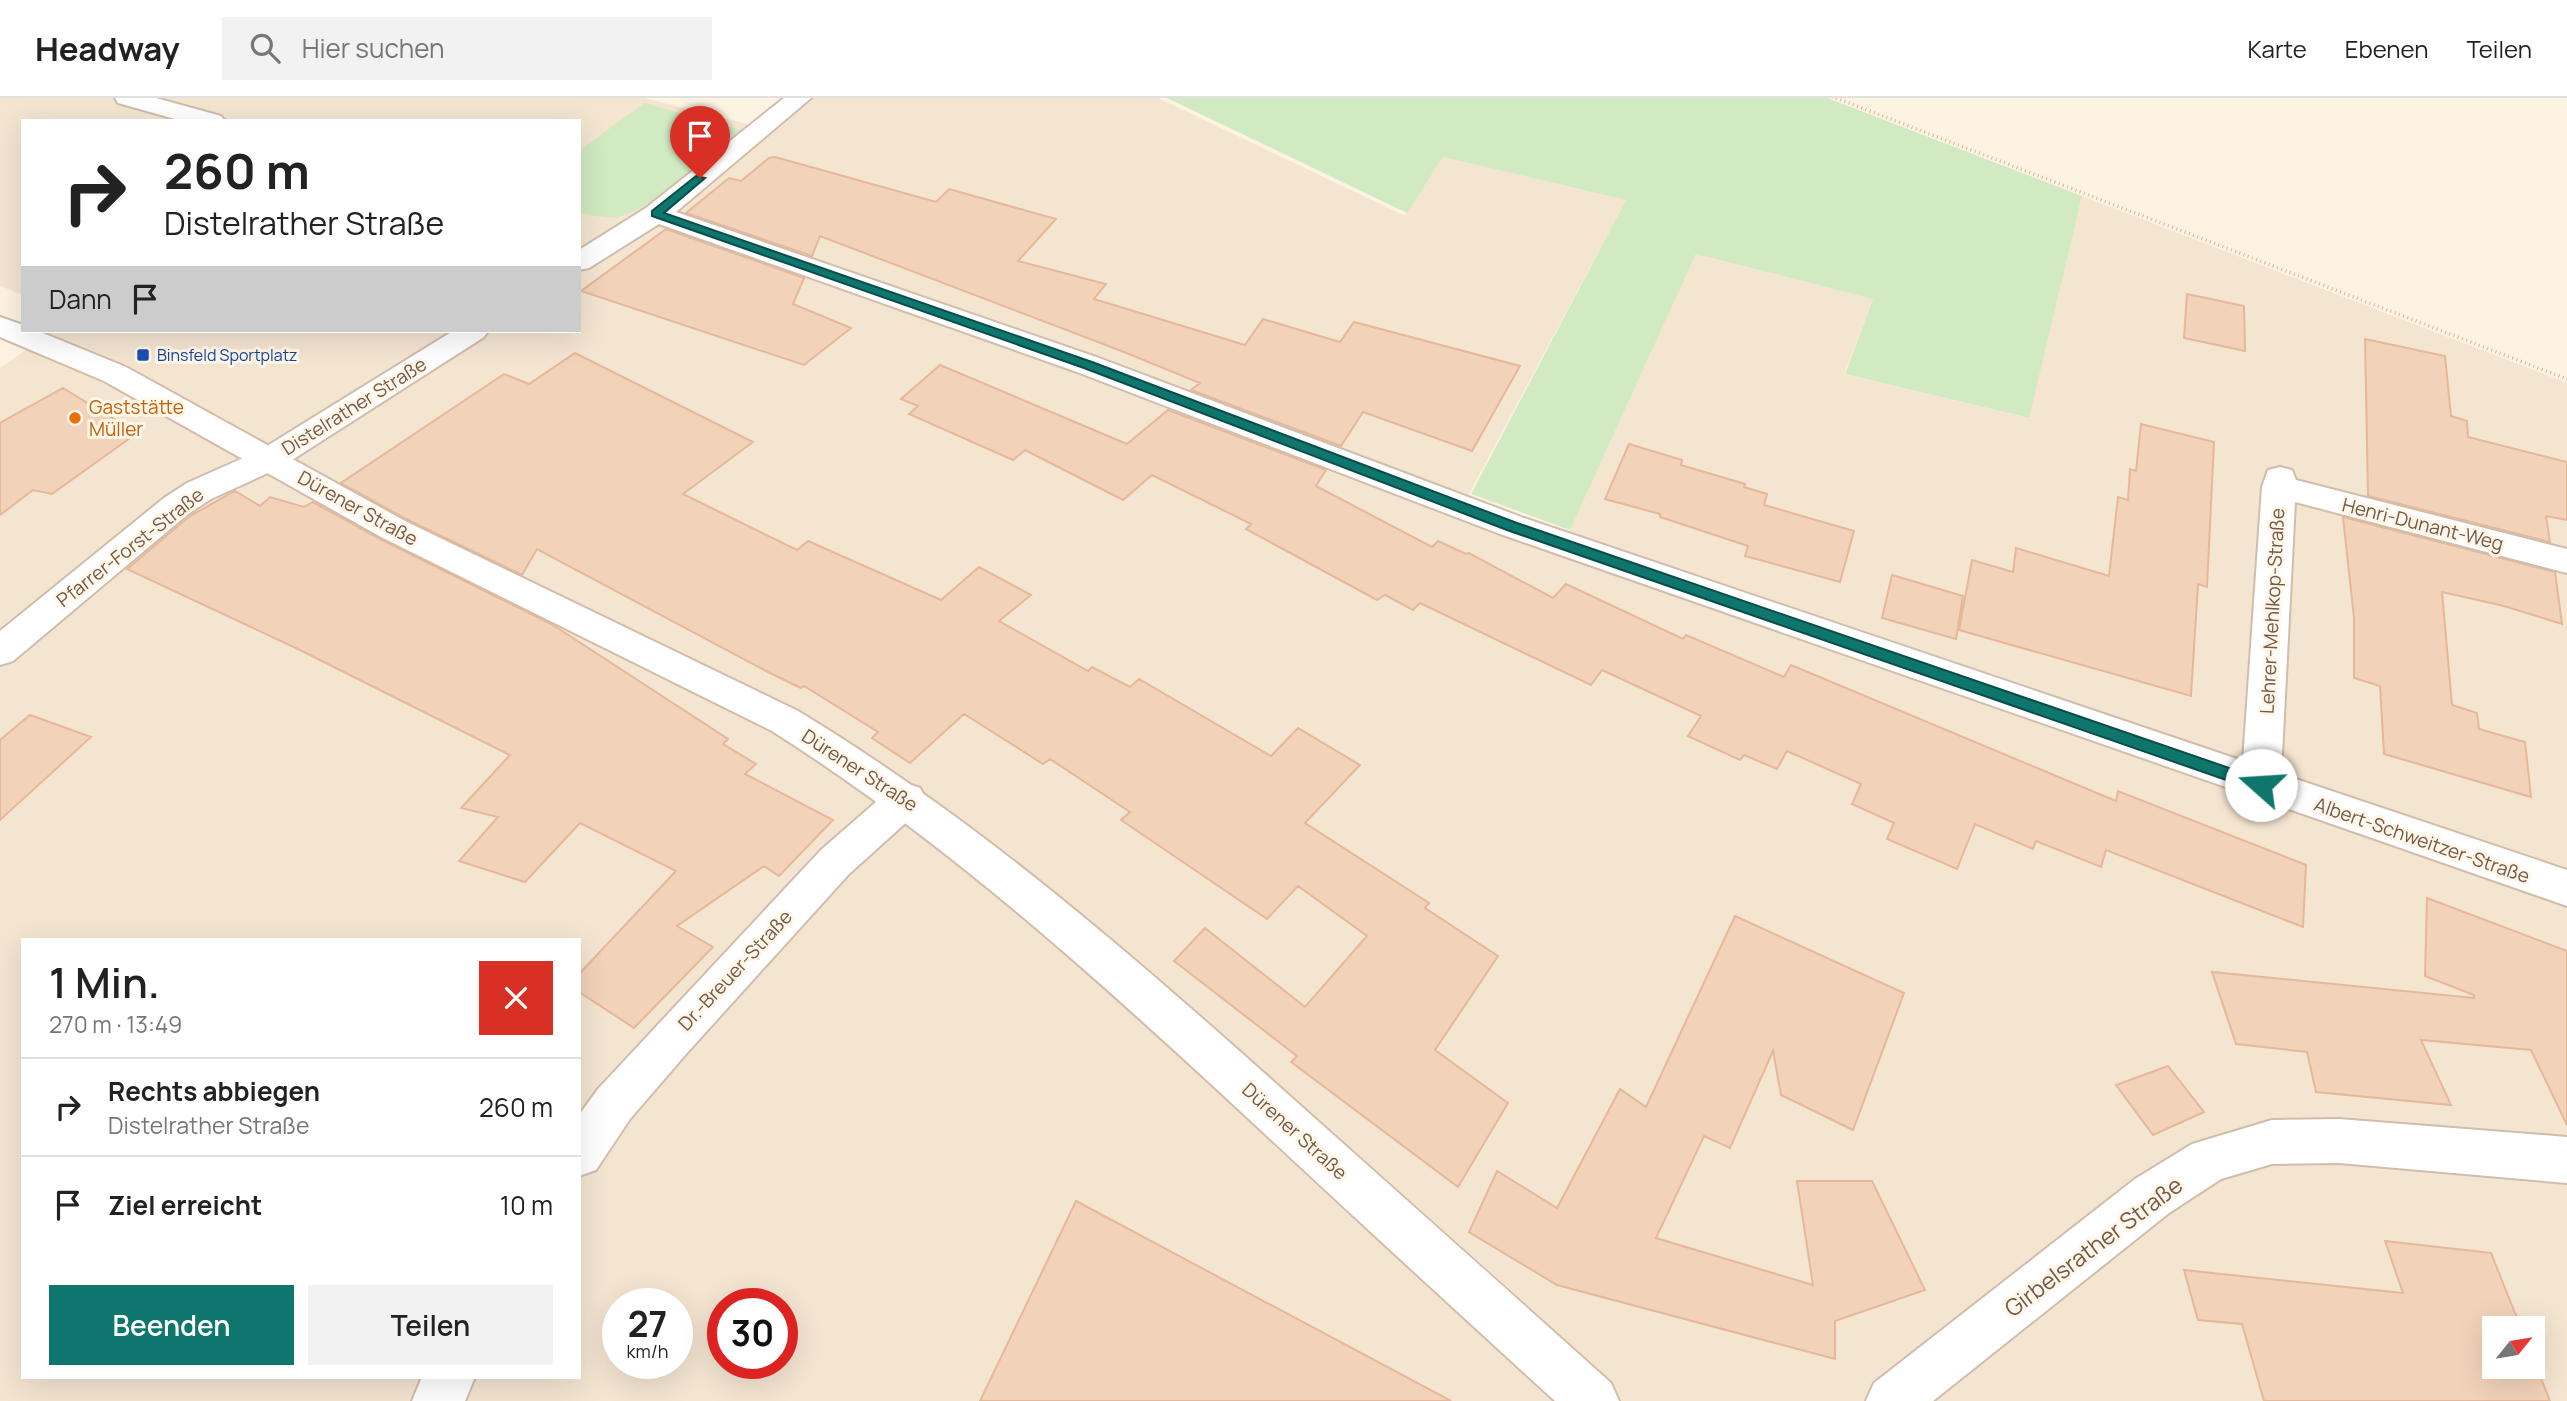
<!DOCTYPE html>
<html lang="de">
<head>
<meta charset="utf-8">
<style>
	:root { --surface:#fff; --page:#f2f2f2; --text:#222; --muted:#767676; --line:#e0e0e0; --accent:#0f766e }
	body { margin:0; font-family:Manrope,sans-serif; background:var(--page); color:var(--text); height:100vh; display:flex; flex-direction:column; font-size:26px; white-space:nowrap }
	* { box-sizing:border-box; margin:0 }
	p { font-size:23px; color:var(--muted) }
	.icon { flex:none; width:38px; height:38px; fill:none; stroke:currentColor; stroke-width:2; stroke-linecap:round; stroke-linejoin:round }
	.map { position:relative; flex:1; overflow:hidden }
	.sheet { position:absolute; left:21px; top:840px; width:560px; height:441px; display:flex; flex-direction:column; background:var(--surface); border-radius:0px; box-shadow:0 7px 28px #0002 }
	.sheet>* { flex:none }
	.top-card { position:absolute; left:21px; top:21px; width:560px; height:214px; border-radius:0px; box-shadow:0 7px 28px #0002; background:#fff; color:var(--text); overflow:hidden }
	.needle { width:46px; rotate:60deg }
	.buttons { position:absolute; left:2482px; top:1218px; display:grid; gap:14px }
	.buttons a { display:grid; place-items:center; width:63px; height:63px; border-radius:0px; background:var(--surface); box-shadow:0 7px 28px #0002; font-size:35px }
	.speed { position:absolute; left:602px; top:1190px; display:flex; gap:14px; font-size:35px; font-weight:700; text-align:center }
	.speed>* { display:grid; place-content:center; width:91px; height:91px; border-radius:50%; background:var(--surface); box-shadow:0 7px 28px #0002; line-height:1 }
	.speed small { font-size:18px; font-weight:400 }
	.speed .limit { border:10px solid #d22; background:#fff; color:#111 }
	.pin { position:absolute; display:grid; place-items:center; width:60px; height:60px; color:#fff; margin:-72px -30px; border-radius:50% 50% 50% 0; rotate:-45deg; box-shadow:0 0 7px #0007 }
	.pin .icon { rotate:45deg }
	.me { position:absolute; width:77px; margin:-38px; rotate:289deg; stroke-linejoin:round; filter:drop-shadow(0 0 5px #0008) }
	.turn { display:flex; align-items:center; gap:24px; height:147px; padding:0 28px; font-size:32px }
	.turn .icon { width:91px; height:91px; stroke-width:2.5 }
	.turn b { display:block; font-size:49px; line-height:60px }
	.then { display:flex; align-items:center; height:66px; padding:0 28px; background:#0003; gap:14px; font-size:26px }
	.round { display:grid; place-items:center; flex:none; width:74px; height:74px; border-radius:0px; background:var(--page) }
	.head { display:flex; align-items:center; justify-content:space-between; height:119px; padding:0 28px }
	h1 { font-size:42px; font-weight:600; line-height:52px }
	.action { display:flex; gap:14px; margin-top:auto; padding:14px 28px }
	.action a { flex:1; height:80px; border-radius:0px; background:var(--accent); color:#fff; font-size:28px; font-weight:600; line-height:80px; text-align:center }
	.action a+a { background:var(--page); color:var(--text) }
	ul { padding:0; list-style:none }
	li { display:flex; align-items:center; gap:21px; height:98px; padding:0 28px; border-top:2px solid var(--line) }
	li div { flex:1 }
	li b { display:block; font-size:26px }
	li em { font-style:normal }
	header { display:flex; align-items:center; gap:42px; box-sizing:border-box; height:98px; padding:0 35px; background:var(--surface); border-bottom:2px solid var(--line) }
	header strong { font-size:33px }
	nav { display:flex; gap:38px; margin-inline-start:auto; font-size:24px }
	.search { width:490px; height:63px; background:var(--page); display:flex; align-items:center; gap:18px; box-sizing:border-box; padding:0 24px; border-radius:0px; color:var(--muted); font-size:26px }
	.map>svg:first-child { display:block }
</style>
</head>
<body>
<header>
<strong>Headway</strong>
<div class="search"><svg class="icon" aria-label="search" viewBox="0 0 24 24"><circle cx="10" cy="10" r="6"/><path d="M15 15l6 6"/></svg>Hier suchen</div>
<nav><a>Karte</a><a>Ebenen</a><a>Teilen</a></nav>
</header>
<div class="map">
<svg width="2567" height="1303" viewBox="0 0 2567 1303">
	<rect width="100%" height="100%" fill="#fdf3e2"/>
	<path fill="#f4e5d1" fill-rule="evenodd" d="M 0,0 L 644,0 L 771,32 L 812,0 L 1158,0 L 1405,118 L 1443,59 L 1626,102 L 1461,411 L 1560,449 L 1570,432 L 1696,156 L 1873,201 L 1844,276 L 2028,320 L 2082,98 L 2567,285 L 2567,1303 L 0,1303 L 0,270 L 53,233 L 579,233 L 579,23 L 23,23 L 23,197 L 0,188 ZM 23,842 L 579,842 L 579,1279 L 23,1279 ZM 618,1206 L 677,1206 L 677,1265 L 618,1265 ZM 723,1206 L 782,1206 L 782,1265 L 723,1265 ZM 2494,1230 L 2532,1230 L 2532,1269 L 2494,1269 Z"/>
	<path fill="#d1eac1" d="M 1167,0 L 1827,0 L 2082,98 L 2029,320 L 1845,276 L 1873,201 L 1696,156 L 1570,432 L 1471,396 L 1626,102 L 1443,59 L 1407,115 Z
		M 644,5 L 741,32 C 711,56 653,112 617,119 C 604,121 592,117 579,114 L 579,53 Z"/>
	<path fill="#f2d2b9" stroke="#e5b89a" stroke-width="2" d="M 775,59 L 936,104 L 949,91 L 1056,121 L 1018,163 L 1106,186 L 1094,201 L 1245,247 L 1263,221 L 1340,244 L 1354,224 L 1520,268 L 1472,353 L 1363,314 L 1341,348 L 1191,292 L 1200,285 L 1124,254 L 820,138 L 812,158 L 686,115 L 729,80 L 741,83 L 769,60 Z
		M 666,131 L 804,180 L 793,206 L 851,230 L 804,267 L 581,193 Z
		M 2187,196 L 2244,208 L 2245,253 L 2184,240 Z
		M 2365,241 L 2445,258 L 2451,318 L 2467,323 L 2468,339 L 2567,364 L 2567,422 L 2546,418 L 2550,444 L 2368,398 Z
		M 575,255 L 753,344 L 683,396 L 797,452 L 808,443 L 941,502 L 979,469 L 1031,497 L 999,523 L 1088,573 L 1092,569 L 1130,589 L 1139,581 L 1271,658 L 1298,630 L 1360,667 L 1305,725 L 1429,805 L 1425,810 L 1498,858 L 1435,952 L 1508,1005 L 1458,1089 L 1291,964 L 1297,958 L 1174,863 L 1205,830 L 1305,909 L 1367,838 L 1298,788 L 1267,821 L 1121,722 L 1130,714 L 1050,661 L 1043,666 L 964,616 L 910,665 L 872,640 L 878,634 L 804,588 L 801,590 L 770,575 L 537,451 L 522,477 L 406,421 L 341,385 L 504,276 L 529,286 Z
		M 940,267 L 1127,346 L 1168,312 L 1326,372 L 1316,388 L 1432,449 L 1438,443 L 1466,456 L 1469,455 L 1553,500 L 1566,486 L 1683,541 L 1686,537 L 1784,579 L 1791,567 L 2116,703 L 2118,693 L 2306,767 L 2303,829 L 2106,752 L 2101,769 L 2036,743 L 2033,751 L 1975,726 L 1957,771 L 1887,741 L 1894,725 L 1852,706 L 1861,686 L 1787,653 L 1777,671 L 1744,657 L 1740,662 L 1688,638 L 1701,618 L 1602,572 L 1591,587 L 1420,505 L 1413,512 L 1385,497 L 1377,502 L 1246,431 L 1251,426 L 1152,377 L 1123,402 L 1025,352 L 1013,362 L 909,316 L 918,308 L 901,301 Z
		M 63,290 L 137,335 L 52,396 L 33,392 L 0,417 L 0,325 Z
		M 2141,326 L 2214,344 L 2207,489 L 2198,486 L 2191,598 L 1959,532 L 1972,462 L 2013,474 L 2016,450 L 2109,478 L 2118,399 L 2128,402 L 2130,371 L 2136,373 Z
		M 1629,346 L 1682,362 L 1681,367 L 1745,386 L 1744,389 L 1767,396 L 1764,407 L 1854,433 L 1840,484 L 1745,458 L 1748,448 L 1660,419 L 1660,416 L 1605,401 Z
		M 235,393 L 260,408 L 270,399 L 304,409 L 313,404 L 380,441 L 553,527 L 728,641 L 723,646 L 756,666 L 745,676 L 833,722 L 779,778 L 764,768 L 677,828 L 713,849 L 634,930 L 579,894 L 579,876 L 676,773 L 580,725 L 525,784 L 459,763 L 498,719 L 461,710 L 510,657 L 302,553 L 127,471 L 190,418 Z
		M 2343,419 L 2555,474 L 2562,526 L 2504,508 L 2442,494 L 2452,607 L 2477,615 L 2479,631 L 2525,644 L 2531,699 L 2384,656 L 2380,588 L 2354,580 L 2354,520 Z
		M 1892,477 L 1963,498 L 1956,541 L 1882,520 Z
		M 30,617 L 91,639 L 0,722 L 0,642 Z
		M 2427,800 L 2567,853 L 2567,1027 L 2531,952 L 2421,942 L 2451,1007 L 2316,994 L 2307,954 L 2236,946 L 2212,874 L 2474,900 L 2474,897 L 2425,878 Z
		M 1735,818 L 1904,895 L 1853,1032 L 1781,997 L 1773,953 L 1730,1050 L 1704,1038 L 1656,1140 L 1813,1187 L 1797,1083 L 1872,1083 L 1925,1192 L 1835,1223 L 1835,1261 L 1557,1187 L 1469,1134 L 1497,1073 L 1557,1110 L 1620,991 L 1646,1009 Z
		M 2168,968 L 2204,1014 L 2153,1037 L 2116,987 Z
		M 1076,1103 L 1451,1303 L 980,1303 Z
		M 2385,1143 L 2491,1155 L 2521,1230 L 2494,1230 L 2494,1269 L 2532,1269 L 2532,1258 L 2550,1303 L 2264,1303 L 2242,1226 L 2198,1222 L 2184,1172 L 2403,1195 Z"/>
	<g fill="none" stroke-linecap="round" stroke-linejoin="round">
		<g stroke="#d0bdac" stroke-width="4">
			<path id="minor" d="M 115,0 L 156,0 L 221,18 L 225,23 L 182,23 L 118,5 Z
				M 784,0 L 811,0 L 676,114 L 1099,260 L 1524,420 L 2243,663 L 2262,389 L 2268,372 L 2280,369 L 2292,372 L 2296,382 L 2567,451 L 2567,475 L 2295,404 L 2281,676 L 2567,772 L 2567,808 L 1500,436 L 1077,274 L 659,126 L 589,170 L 579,172 L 579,152 L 646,110 Z
				M 453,233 L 488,233 L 484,239 L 281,369 L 211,401 L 188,416 L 13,563 L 0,567 L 0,533 L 164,400 L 187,385 L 259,353 Z
				M 906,685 L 920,690 L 926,701 L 920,712 L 849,776 L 686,956 L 630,1021 L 596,1072 L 579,1078 L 579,1017 L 598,991 L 821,752 L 892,690 Z
				M 2339,1021 L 2567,1039 L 2567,1085 L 2339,1065 L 2272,1066 L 2221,1081 L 2169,1115 L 1933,1303 L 1866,1303 L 1874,1285 L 2135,1081 L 2192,1046 L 2272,1022 Z
				M 422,1279 L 475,1279 L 465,1303 L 412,1303 Z"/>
		</g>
		<g stroke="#d3bda9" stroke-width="4">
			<path id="secondary" d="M 0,219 L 23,227 L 23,233 L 38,233 L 126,269 L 405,423 L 798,613 C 975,720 1129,854 1282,991 C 1392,1089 1502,1187 1611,1285 L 1619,1303 L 1555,1303 C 1453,1210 1352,1117 1251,1023 C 1099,882 947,744 772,633 L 381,439 L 104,283 L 0,239 Z"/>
		</g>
		<path stroke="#d7b59d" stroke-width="3.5" stroke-dasharray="1 3.5" stroke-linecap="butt" d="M 1836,0 L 2567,281"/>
		<use href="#minor" fill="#fff" fill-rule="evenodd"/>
		<use href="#secondary" fill="#fff" fill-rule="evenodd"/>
	</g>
	<path fill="#0f766e" stroke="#0a4d48" stroke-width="2" d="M 696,78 L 705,80 L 664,115 L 1092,264 L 1517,425 L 2267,683 L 2269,687 L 2267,692 L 2255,692 L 1507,432 L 1084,270 L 652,118 L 652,113 Z"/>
	<rect fill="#1a4fb4" stroke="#fff7e9" stroke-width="2.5" x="136" y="250" width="14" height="14" rx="3.5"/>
	<circle fill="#e8710a" stroke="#fff7e9" stroke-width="2.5" cx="75" cy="320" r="7"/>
	<g text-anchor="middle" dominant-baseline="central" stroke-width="6" stroke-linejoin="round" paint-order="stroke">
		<g font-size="16" fill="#164399" stroke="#fff7e9" text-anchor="start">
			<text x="157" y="257">Binsfeld Sportplatz</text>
		</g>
		<g font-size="19" fill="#755948" stroke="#fff7e9">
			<text transform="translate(354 308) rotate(-32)">Distelrather Straße</text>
			<text transform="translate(358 410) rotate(29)">Dürener Straße</text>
			<text transform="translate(2423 426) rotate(14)">Henri-Dunant-Weg</text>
			<text transform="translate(130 449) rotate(-38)">Pfarrer-Forst-Straße</text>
			<text transform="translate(2272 513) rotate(-87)">Lehrer-Mehlkop-Straße</text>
			<text transform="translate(860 672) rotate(33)">Dürener Straße</text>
			<text transform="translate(2422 742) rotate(19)">Albert-Schweitzer-Straße</text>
			<text transform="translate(735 872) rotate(-47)">Dr.-Breuer-Straße</text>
			<text transform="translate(1295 1033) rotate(42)">Dürener Straße</text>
		</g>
		<g font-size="19" fill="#c56008" stroke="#fff7e9" text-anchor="start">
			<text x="89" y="309">Gaststätte<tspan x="89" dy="22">Müller</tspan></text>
		</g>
		<g font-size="23" fill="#755948" stroke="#fff7e9">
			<text transform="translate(2093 1148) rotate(-37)">Girbelsrather Straße</text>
		</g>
	</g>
</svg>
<div class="buttons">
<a><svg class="needle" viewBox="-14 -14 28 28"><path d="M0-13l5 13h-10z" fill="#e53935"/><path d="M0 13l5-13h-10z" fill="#767676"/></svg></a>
</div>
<div class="speed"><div>27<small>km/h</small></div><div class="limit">30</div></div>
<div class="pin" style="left:700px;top:80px;background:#d93025"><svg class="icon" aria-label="arrive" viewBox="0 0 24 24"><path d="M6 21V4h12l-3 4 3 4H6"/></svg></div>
<svg class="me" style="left:2261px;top:687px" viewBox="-20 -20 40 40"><circle r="19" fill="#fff"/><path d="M0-13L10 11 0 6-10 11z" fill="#0f766e"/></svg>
<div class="top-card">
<div class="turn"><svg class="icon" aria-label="right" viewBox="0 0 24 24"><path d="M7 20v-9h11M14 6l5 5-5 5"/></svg><div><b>260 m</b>Distelrather Straße</div></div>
<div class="then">Dann<svg class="icon" aria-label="arrive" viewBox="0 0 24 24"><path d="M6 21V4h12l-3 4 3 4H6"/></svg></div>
</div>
<section class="sheet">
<div class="head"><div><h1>1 Min.</h1><p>270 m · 13:49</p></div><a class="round" style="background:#d93025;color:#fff"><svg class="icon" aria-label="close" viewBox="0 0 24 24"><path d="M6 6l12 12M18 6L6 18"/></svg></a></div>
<ul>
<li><svg class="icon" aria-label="right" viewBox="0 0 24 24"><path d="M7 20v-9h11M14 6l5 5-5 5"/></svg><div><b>Rechts abbiegen</b><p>Distelrather Straße</p></div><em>260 m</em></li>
<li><svg class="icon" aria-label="arrive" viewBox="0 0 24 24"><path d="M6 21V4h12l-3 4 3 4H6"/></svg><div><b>Ziel erreicht</b></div><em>10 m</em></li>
</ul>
<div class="action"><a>Beenden</a><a>Teilen</a></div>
</section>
</div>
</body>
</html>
